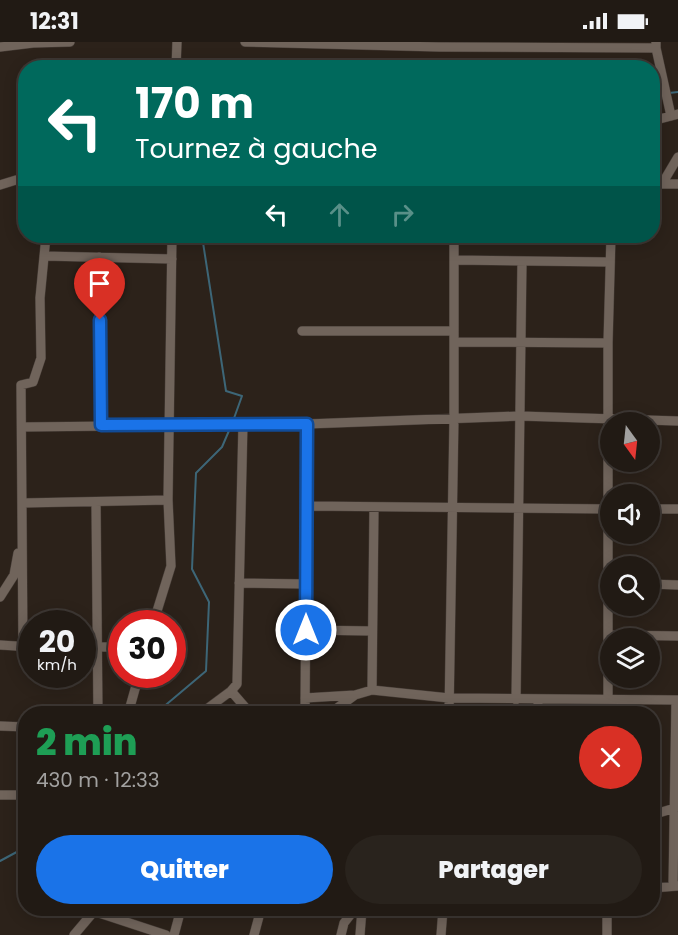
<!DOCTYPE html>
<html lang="fr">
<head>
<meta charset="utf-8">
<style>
	:root { --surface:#211a14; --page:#29231d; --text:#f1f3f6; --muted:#a2a1a0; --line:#3e3834; --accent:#1a73e8 }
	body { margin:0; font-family:Poppins,sans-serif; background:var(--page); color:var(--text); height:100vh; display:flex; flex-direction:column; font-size:22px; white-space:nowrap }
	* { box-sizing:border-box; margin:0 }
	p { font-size:20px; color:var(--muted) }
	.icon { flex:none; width:33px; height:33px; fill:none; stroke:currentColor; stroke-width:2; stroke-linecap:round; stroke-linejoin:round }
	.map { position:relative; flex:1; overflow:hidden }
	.panel { position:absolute; left:18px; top:664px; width:642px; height:210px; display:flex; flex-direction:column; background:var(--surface); border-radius:24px; box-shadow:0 3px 15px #0003,0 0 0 2px var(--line) }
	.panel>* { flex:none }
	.hud { position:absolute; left:18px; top:18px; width:642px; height:183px; border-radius:24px; box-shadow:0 3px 15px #0003,0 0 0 2px var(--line); background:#00695c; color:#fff; overflow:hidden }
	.needle { width:39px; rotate:165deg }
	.controls { position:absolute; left:600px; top:370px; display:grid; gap:12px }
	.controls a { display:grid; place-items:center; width:60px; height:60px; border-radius:50%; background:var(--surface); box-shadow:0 3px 15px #0003,0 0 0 2px var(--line); font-size:30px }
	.speed { position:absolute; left:18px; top:568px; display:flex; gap:12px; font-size:30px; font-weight:700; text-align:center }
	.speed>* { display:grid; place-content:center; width:78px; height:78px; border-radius:50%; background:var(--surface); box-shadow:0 3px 15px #0003,0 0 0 2px var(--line); line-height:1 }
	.speed small { font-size:15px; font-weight:400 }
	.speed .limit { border:9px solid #d22; background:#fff; color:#111 }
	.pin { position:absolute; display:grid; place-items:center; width:51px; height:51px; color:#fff; margin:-62px -26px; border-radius:50% 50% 50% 0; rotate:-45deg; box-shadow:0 0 6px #0007 }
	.pin .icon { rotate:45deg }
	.me { position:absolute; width:66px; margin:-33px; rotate:0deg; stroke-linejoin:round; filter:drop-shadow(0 0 4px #0008) }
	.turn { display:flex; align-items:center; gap:21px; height:126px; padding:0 18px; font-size:27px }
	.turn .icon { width:78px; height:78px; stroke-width:2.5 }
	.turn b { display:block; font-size:42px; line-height:51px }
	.lanes { display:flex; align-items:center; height:57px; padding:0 18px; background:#0003; justify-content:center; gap:30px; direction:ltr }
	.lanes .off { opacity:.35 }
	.round { display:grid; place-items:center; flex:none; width:63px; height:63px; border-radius:32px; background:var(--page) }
	.summary { display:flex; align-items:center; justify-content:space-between; height:102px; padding:0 18px }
	h1 { font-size:36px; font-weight:800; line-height:45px; color:#1e9e55 }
	.primary-button { display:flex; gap:12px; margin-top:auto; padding:12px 18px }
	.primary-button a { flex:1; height:69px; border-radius:36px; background:var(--accent); color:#fff; font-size:24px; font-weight:800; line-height:69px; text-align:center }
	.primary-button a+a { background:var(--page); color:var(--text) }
	.status { display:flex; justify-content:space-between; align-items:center; height:42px; padding:0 30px; background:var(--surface); direction:ltr }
	.status svg { height:16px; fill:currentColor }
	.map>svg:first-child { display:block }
</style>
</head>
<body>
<div class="status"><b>12:31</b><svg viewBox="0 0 49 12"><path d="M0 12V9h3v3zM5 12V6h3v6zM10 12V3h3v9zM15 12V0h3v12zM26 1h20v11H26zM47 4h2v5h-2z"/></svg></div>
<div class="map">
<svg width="678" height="893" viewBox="0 0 678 893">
	<rect width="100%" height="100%" fill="#2c221a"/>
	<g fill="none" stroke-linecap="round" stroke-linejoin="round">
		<path stroke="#3d6677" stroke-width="2" d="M 669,51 L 678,50
			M 652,54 L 663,52
			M 202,194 L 226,349 L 242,354 L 233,379
			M 155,672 L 206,629 L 209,560 L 192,527 L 196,431 L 222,405 L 231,384
			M 0,819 L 26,805"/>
		<g stroke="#473e38" stroke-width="10">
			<path id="minor" d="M 245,0 L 439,5 L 656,6 L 656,0
				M 0,5 L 33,1 L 70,0
				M 656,6 L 671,74
				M 176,26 L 177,0
				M 652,79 L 678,72
				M 652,142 L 678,142
				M 662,142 L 678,115
				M 0,143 L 16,138
				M 44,214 L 172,217
				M 99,215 L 101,383
				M 454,218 L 609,220
				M 302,289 L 454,289
				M 454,300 L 608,301
				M 22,385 L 307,382 L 520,374 L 678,379
				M 96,460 L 98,672
				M 23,461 L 168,458
				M 307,464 L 610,467
				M 374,465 L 372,648 L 449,656 L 678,658
				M 650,467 L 678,467
				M 239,541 L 306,542
				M 650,542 L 678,543
				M 0,555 L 14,533 L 18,511
				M 153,582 L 171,524 L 168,458 L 172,194
				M 306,588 L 372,589
				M 609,593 L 678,594
				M 0,603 L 32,605
				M 23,605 L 21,343 L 33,340 L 41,316 L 40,256 L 46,194
				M 82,605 L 122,605
				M 231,649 L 251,672
				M 305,656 L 355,653 L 372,648
				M 516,658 L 522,220
				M 128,672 L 139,633
				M 200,672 L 231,649 L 237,642 L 243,381
				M 305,672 L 307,382
				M 329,672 L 355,653
				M 449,672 L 454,376 L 454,194
				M 538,672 L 538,658
				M 608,672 L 608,301 L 611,194
				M 0,684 L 26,685
				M 0,753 L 26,753
				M 652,773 L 678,765
				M 673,844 L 676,658
				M 652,846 L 678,844
				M 93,869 L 166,893
				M 74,893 L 96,867
				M 174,893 L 181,867
				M 254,893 L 261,867
				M 341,893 L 344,881 L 355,867
				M 360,893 L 362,867
				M 441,893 L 443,867
				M 607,893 L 607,867"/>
		</g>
		<use href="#minor" stroke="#70645b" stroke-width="9"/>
	</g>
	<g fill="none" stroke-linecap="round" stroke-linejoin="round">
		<g stroke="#114b97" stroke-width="15">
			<path id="route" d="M 100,278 L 101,383 L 307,382 L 306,588"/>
		</g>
		<use href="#route" stroke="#1a73e8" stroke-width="10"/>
	</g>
</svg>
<div class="controls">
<a><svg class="needle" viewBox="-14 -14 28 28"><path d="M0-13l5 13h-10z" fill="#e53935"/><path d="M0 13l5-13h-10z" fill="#a2a1a0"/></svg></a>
<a><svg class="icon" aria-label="sound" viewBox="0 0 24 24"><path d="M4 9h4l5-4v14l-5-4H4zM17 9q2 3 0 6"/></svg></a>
<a><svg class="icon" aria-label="search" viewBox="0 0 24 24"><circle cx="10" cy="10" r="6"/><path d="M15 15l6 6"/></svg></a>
<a><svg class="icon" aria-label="layers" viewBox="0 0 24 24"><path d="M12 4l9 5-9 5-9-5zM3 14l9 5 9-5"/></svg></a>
</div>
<div class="speed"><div>20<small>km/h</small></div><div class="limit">30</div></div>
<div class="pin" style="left:100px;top:278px;background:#d93025"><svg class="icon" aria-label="arrive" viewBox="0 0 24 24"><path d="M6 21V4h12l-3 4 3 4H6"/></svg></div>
<svg class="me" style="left:306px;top:588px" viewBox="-20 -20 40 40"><circle r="17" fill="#1a73e8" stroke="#fff" stroke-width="3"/><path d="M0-11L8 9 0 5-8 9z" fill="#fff"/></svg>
<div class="hud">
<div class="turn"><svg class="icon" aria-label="left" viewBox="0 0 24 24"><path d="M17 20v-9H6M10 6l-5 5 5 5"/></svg><div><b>170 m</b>Tournez à gauche</div></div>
<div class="lanes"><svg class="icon" aria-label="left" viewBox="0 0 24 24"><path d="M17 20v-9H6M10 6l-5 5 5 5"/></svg><svg class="icon off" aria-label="ahead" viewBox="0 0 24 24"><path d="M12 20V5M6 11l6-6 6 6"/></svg><svg class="icon off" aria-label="right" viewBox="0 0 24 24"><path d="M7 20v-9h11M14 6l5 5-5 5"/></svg></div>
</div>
<section class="panel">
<div class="summary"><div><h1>2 min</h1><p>430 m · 12:33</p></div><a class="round" style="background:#d93025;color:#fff"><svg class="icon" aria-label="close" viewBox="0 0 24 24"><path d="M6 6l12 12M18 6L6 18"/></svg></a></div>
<div class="primary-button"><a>Quitter</a><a>Partager</a></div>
</section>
</div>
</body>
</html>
